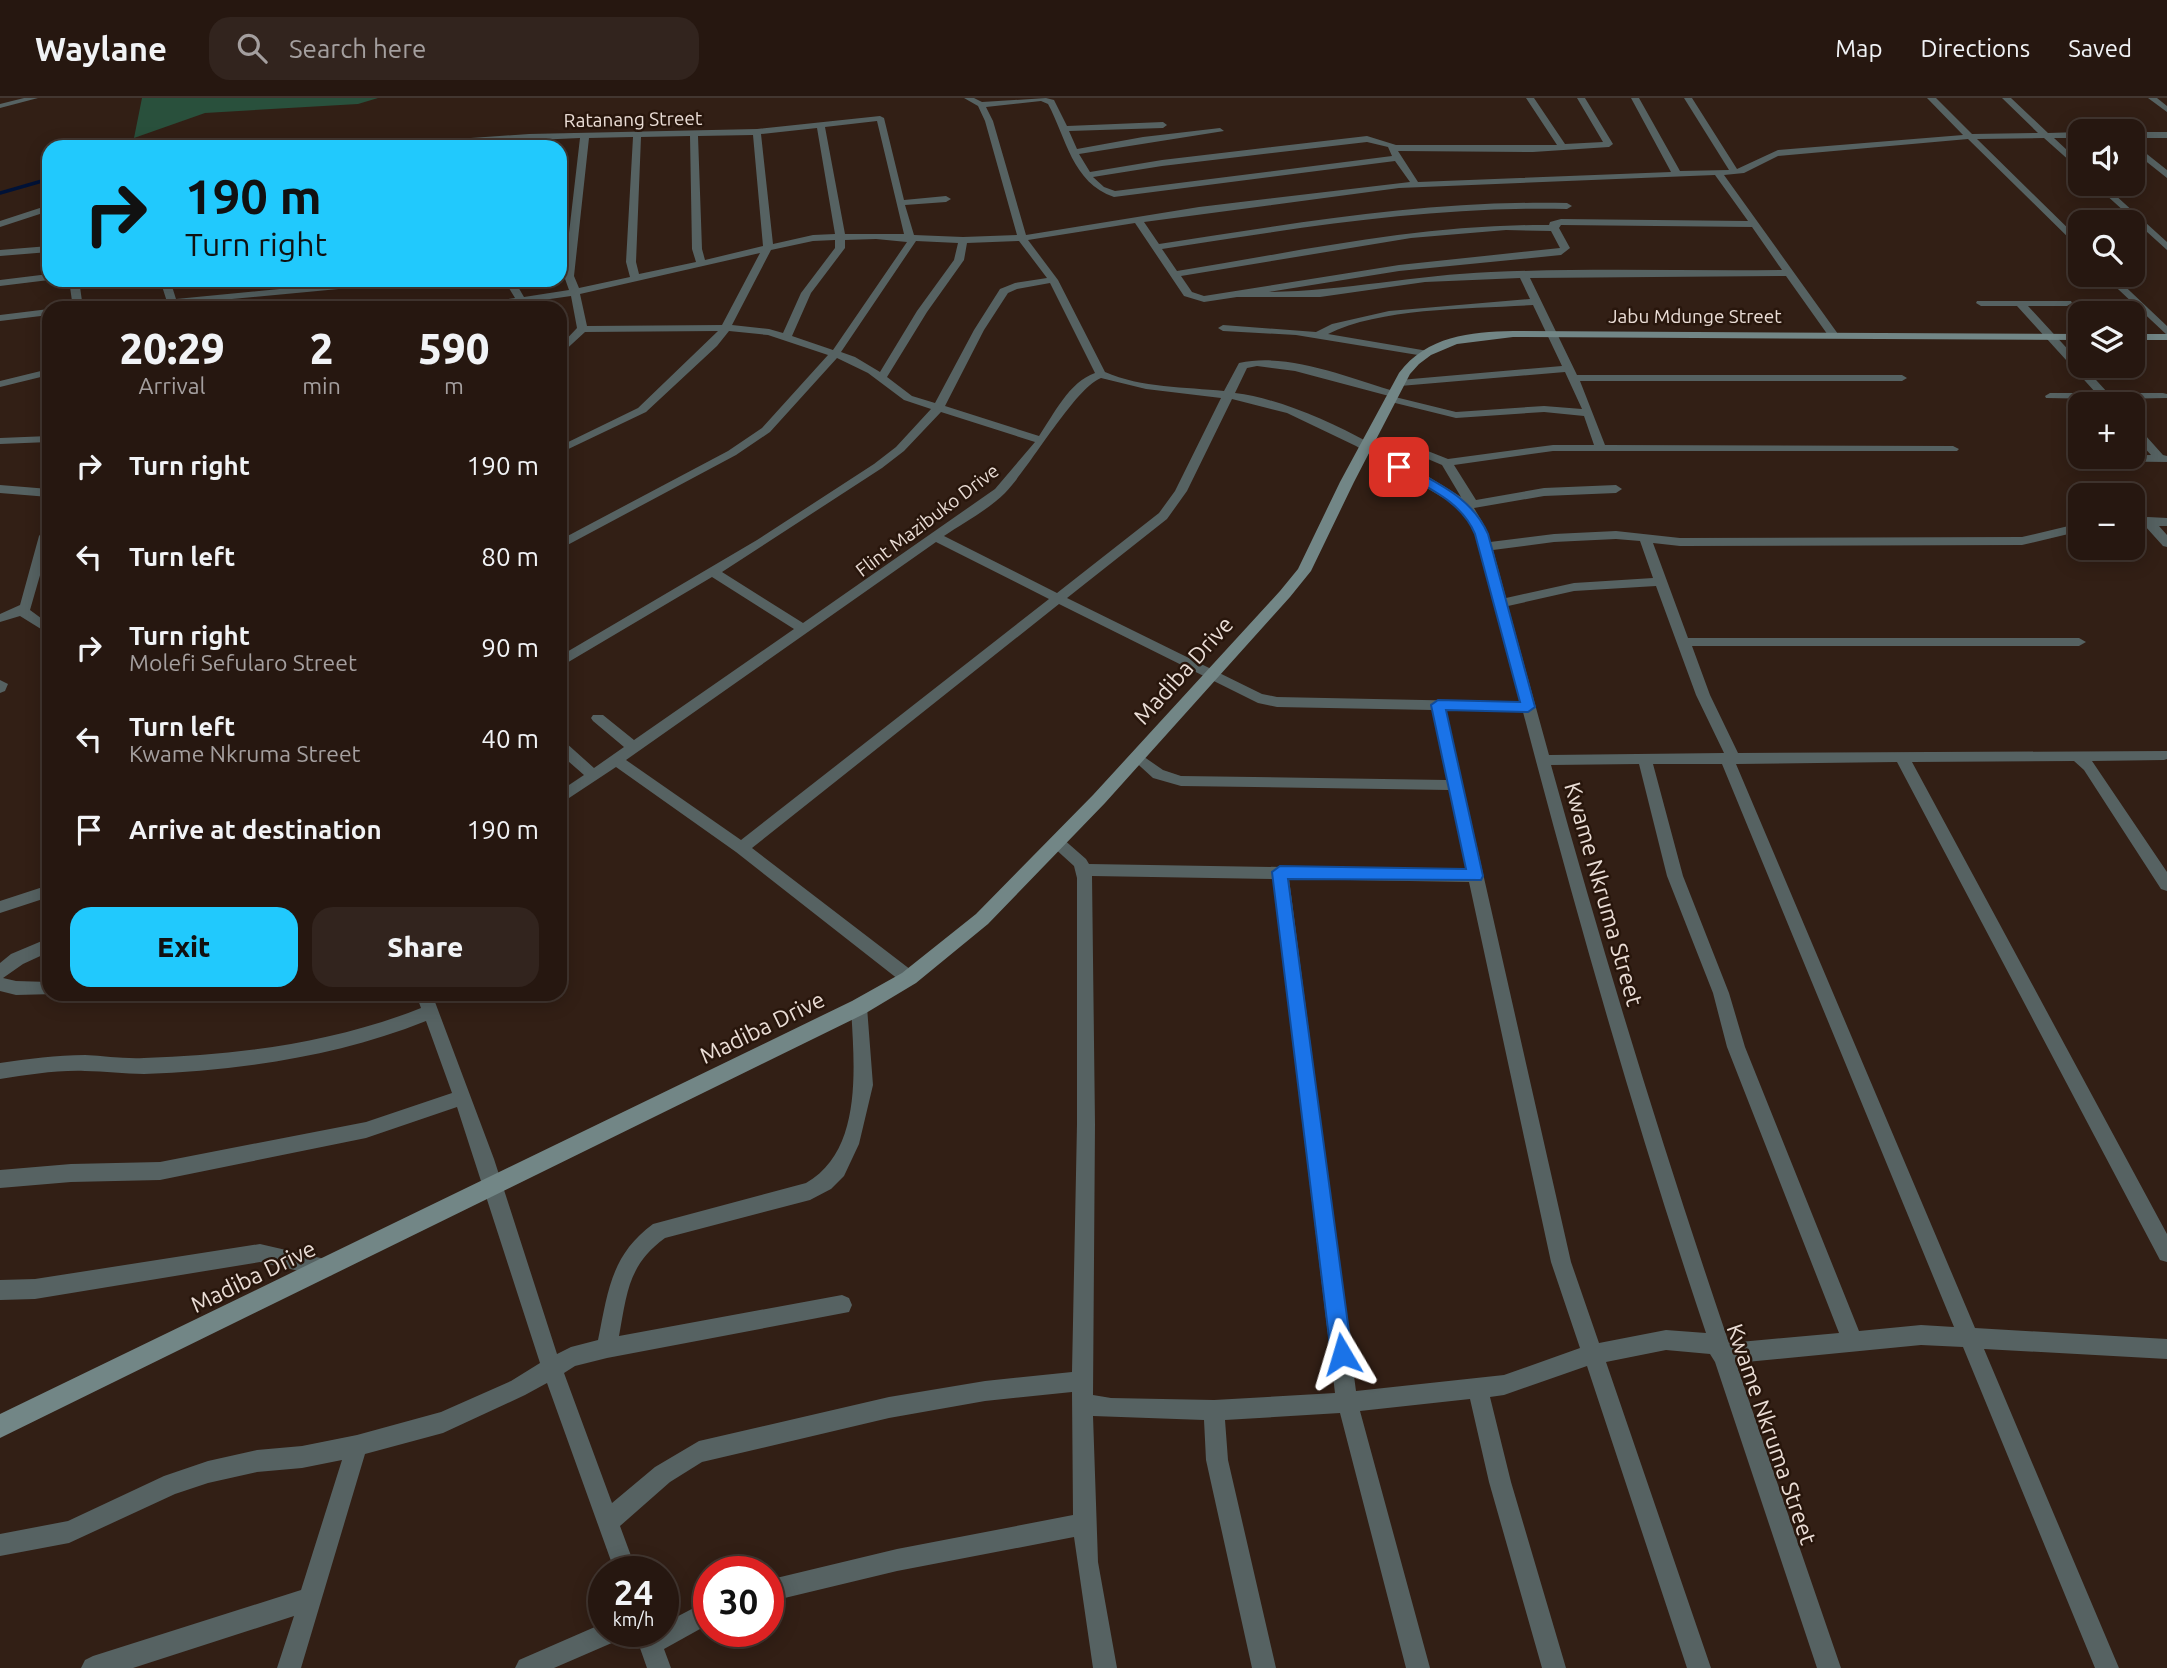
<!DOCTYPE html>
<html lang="en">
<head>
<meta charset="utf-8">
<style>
	:root { --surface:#261710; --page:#32241e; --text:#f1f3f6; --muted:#a49f9f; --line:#423630; --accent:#21c9fd }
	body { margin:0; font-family:Ubuntu,sans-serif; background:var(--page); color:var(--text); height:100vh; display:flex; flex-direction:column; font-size:26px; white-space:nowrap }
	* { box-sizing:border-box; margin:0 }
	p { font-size:23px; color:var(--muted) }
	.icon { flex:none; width:38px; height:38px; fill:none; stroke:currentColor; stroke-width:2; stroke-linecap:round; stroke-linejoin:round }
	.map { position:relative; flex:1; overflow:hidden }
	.details { position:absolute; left:42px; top:203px; width:525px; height:700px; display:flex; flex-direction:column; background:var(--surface); border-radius:21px; box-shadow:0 4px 18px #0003,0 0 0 2px var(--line) }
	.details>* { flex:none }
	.banner { position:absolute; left:42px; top:42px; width:525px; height:147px; border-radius:21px; box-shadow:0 4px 18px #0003,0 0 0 2px var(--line); background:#21c9fd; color:#111; overflow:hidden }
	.buttons { position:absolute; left:2068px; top:21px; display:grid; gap:14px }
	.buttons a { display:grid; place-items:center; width:77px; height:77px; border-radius:14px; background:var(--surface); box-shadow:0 4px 18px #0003,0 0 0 2px var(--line); font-size:35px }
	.speed { position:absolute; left:588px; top:1458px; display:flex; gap:14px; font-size:35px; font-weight:700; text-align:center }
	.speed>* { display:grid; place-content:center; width:91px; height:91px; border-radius:50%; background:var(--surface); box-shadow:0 4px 18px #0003,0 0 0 2px var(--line); line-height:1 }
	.speed small { font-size:18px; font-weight:400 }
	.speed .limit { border:10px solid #d22; background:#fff; color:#111 }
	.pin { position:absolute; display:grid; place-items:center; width:60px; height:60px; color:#fff; margin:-30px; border-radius:14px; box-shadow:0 4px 10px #0006 }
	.me { position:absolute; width:77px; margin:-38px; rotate:353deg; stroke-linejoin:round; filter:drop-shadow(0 0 5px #0008) }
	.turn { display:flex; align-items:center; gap:24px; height:147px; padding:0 28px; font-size:32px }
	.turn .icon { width:91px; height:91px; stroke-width:2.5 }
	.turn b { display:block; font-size:49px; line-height:60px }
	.eta { display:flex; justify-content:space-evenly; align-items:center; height:119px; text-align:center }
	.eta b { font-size:42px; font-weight:800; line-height:49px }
	.primary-button { display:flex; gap:14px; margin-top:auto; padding:14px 28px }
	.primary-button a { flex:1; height:80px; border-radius:21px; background:var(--accent); color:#111; font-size:28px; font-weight:800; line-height:80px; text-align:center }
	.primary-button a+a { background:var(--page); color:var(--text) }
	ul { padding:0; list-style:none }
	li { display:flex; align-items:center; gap:21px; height:91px; padding:0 28px }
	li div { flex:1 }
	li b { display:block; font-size:26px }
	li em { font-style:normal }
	header { display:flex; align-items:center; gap:42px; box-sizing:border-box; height:98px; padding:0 35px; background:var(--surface); border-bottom:2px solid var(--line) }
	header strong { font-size:33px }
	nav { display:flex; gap:38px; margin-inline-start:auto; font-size:24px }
	.search { width:490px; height:63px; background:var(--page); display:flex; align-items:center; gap:18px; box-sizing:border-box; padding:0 24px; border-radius:21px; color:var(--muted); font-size:26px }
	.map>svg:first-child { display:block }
</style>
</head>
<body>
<header>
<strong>Waylane</strong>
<div class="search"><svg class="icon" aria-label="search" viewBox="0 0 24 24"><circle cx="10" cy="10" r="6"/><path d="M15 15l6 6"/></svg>Search here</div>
<nav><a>Map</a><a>Directions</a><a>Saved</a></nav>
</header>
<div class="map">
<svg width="2167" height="1570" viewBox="0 0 2167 1570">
	<rect width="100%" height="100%" fill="#321f15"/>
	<path fill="#29503c" d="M 142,0 L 378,0 L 358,6 L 205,15 L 134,40 Z"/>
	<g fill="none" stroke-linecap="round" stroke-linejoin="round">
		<path stroke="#001237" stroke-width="3.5" d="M 0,95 L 49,81"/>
		<path fill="#566262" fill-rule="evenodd" d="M 24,0 L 38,0 L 0,10 L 0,6 Z
			M 964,0 L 974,0 L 982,4 L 1046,0 L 1054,2 L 1067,28 L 1163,24 L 1167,27 L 1163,30 L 1069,33 L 1077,51 L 1143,39 L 1220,30 L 1224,33 L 1079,56 L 1090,74 L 1162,62 L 1367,38 L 1396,47 L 1557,47 L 1526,0 L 1534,0 L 1565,46 L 1603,44 L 1577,0 L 1585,0 L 1613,46 L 1609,49 L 1533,54 L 1398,53 L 1418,84 L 1671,74 L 1631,0 L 1639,0 L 1680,73 L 1729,72 L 1684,0 L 1692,0 L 1737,71 L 1778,52 L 1963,37 L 1927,0 L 1936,0 L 1972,36 L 2038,35 L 2002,0 L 2011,0 L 2048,35 L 2081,34 L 2081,40 L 2054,40 L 2081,65 L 2081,73 L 2044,40 L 1977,41 L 2081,143 L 2081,152 L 1968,41 L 1778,58 L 1744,75 L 1724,77 L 1838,236 L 1838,240 L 1830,240 L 1786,178 L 1530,180 L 1577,277 L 1902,277 L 1907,280 L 1902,283 L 1580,283 L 1605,347 L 1953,348 L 1959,351 L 1957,353 L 1553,353 L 1454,367 L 1476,402 L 1544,390 L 1616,387 L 1622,391 L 1616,395 L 1544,398 L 1474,410 L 1483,425 L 1490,444 L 1554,436 L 1616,433 L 1680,440 L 2022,439 L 2081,425 L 2081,433 L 2022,447 L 1680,448 L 1653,445 L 1688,540 L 2079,540 L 2086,544 L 2079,548 L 1692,548 L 1710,597 L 1738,655 L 2167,653 L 2167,661 L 2164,662 L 2092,663 L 2167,774 L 2167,793 L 2161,791 L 2084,672 L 2074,663 L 1912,664 L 2167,1136 L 2167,1164 L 2160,1162 L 1897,664 L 1736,666 L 1975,1230 L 2167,1241 L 2167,1261 L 1984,1251 L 2119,1570 L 2095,1570 L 1963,1249 L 1921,1247 L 1736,1265 L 1841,1570 L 1817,1570 L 1715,1264 L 1710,1256 L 1666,1252 L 1606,1264 L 1711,1570 L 1687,1570 L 1587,1268 L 1504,1297 L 1490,1299 L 1511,1384 L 1566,1570 L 1542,1570 L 1489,1384 L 1470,1301 L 1360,1313 L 1430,1570 L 1406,1570 L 1340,1315 L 1225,1322 L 1228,1362 L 1276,1570 L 1252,1570 L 1206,1362 L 1204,1322 L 1093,1318 L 1098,1464 L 1117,1570 L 1093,1570 L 1074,1439 L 897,1473 L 768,1504 L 768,1482 L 897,1451 L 1073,1417 L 1072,1294 L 985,1303 L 889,1320 L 702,1364 L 670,1384 L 620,1428 L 637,1474 L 615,1474 L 547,1285 L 525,1297 L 443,1335 L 365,1356 L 301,1570 L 277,1570 L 294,1518 L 133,1570 L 81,1570 L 85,1562 L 93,1558 L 301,1492 L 342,1362 L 302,1370 L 257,1374 L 208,1385 L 175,1396 L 69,1445 L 0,1458 L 0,1436 L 68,1423 L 164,1378 L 208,1363 L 257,1352 L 302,1348 L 357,1337 L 441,1314 L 511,1283 L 540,1265 L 457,1009 L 366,1040 L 160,1082 L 71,1084 L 0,1090 L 0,1072 L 71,1066 L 160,1064 L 366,1024 L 452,995 L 426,923 C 336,959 240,972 144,976 C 124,976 105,973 85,973 C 56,972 28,977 0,981 L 0,965 C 28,961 57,957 85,957 C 105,958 124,961 144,960 C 238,957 333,945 421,910 L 416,896 L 432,896 L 494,1061 L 557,1256 L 571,1249 L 598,1242 C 608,1193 611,1157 653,1126 L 806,1085 C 864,1052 854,966 851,909 L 853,904 L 859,902 L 865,904 L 867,909 L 873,987 L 859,1046 L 844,1078 L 831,1091 L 810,1102 L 665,1140 C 628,1167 627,1195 619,1238 L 842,1197 L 849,1200 L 852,1207 L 849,1214 L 607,1260 L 575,1268 L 564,1275 L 612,1405 L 655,1369 L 699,1343 L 889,1299 L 985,1283 L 1072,1274 L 1077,1026 L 1077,780 L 1074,768 L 1052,748 L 1049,744 L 1052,740 L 1062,740 L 1086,761 L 1089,766 L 1467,772 L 1449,692 L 1181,688 L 1153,680 L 1130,659 L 1137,654 L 1163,672 L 1181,678 L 1447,682 L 1432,612 L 1277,609 L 1258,605 L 1059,506 L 752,750 L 915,875 L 917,880 L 915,885 L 909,887 L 903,885 L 736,754 L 616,669 L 560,706 L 560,693 L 584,677 L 560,656 L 560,643 L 565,644 L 594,670 L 624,649 L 593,623 L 591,620 L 593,617 L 603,617 L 634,642 L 794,531 L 712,479 L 560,569 L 560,558 L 757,442 L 874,366 L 896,349 L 931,311 L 904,302 L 868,275 L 837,260 L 770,334 L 736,357 L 560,451 L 560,442 L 728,353 L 762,330 L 828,257 L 768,237 L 729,233 L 717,248 L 646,314 L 560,355 L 560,348 L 638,310 L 718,233 L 585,234 L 560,257 L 560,248 L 577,230 L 571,198 L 487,210 L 462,210 L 467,207 L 515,200 L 504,182 L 514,182 L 524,199 L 569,192 L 564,178 L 580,40 L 381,49 L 385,46 L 529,36 L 757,31 L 880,18 L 884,20 L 904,102 L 946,98 L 951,101 L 946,104 L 905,107 L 914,137 L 963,139 L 1017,137 L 985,23 L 978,8 ZM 1041,3 L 1048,6 C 1066,39 1072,85 1114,99 L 1395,63 L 1410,84 L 1199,109 L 1026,137 L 993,23 L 986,9 ZM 877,23 L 904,136 L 845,136 L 825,29 ZM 817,30 L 835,136 L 813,137 L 773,146 L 761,36 ZM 753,37 L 763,148 L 705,162 L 702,151 L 698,38 ZM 690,38 L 692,151 L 696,164 L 639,176 L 636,164 L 641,39 ZM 633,39 L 626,164 L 630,179 L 579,190 L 574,178 L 589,40 ZM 1367,44 L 1388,49 L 1392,58 L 1115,93 L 1104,89 L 1093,79 L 1162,68 ZM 1715,77 L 1748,123 L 1561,121 L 1550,124 L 1549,127 C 1423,126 1301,153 1177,173 L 1162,151 C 1297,130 1430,108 1567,111 L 1572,108 L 1567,105 C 1429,102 1295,125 1159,146 L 1144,124 L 1399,90 ZM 1135,125 L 1184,198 L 1204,204 L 1237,199 L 1320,199 L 1425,184 L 1520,180 L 1530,201 L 1389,213 L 1332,226 L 1316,234 L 1223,227 L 1218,230 L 1223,233 L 1296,237 L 1424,258 L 1428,257 L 1428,253 L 1328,236 C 1381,209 1473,211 1533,207 L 1562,268 L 1400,282 L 1395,285 L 1400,288 L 1565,274 L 1582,311 L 1544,308 L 1456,314 L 1395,299 L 1398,296 L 1397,294 C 1348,280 1290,254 1239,265 L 1224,293 C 1186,289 1141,290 1105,274 L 1058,182 L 1028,142 ZM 1561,127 L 1752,129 L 1782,172 C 1685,173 1587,170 1491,174 C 1416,177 1344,193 1269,194 L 1399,173 L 1561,157 L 1570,150 L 1559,130 ZM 1506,132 L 1551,133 L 1560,150 L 1399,167 L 1204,198 L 1192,194 L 1181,178 L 1411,140 ZM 876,141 L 907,144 L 833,252 L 792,238 L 811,195 L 845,150 L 845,142 ZM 835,142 L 835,150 L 801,195 L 783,235 L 769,231 L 732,227 L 771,152 L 813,143 ZM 916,143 L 958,145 L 954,162 L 917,213 L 880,274 L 855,259 L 841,254 ZM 1019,143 L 1047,180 L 1015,185 L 1000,191 L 974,232 L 935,305 L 912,298 L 887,279 L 927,214 L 964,162 L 967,145 ZM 760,155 L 722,227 L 587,228 L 580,196 ZM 1050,185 L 1095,275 C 1069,284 1054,316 1039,338 L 945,308 L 984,232 L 1008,195 L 1017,191 ZM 1257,268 L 1295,273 L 1389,298 L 1385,301 L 1387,303 L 1456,320 L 1544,314 L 1584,318 L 1594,347 L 1553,347 L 1448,361 L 1410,346 L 1402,346 L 1402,350 L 1442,367 L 1461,399 C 1399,360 1308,304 1235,295 L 1247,270 ZM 1101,280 L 1146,291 L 1221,300 L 1175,393 L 1159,415 L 1057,495 L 944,438 C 963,425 988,412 1005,395 C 1030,369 1075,290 1101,280 ZM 1232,301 L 1287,315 L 1356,348 L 1457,408 L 1467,418 L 1476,436 L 1520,604 L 1277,599 L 1262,596 L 1067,500 L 1167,421 L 1187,393 ZM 941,314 L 1035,344 L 995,391 L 803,525 L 722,474 L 882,370 L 904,353 ZM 1616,441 L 1640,443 L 1653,480 L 1574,485 L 1506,500 L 1493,452 L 1554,444 ZM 936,444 L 1049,501 L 741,742 L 626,662 ZM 1656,488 L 1696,597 L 1724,655 L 1549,657 L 1508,508 L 1574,493 ZM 1446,612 L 1523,614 C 1578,823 1637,1030 1706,1235 L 1666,1232 L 1599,1245 L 1571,1164 ZM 1639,666 L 1667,778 L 1713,895 L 1727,949 L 1839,1235 L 1729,1245 C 1664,1054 1605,862 1551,667 ZM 1653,666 L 1722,666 L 1954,1229 L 1921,1227 L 1859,1233 L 1745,949 L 1729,895 L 1683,778 ZM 1092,778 L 1273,781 L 1335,1295 L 1214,1302 L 1111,1300 L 1093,1297 L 1095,1026 ZM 1289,781 L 1469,784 L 1551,1164 L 1580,1250 L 1504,1277 L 1356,1293 Z
			M 2148,0 L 2157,0 L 2167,8 L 2167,14 Z
			M 2133,34 L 2167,34 L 2167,40 L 2133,40 Z
			M 2133,45 L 2167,72 L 2167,80 L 2133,53 Z
			M 2094,86 L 2103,86 L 2167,144 L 2167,152 Z
			M 49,107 L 49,113 L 0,129 L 0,123 Z
			M 49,148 L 49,154 L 0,158 L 0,152 Z
			M 49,176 L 49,182 L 0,188 L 0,182 Z
			M 2103,177 L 2113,177 L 2167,228 L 2167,237 Z
			M 69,182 L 79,182 L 83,210 L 73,210 Z
			M 160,182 L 170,182 L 176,201 L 371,182 L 407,182 L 402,185 L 178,206 L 179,210 L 169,210 Z
			M 1977,203 L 2071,203 L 2072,205 L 2067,208 L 2028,208 L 2108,295 L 2163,295 L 2167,296 L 2167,300 L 2114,301 L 2117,306 L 2106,306 L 2102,301 L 2046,300 L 2045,298 L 2050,295 L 2096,295 L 2017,208 L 1981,208 L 1976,205 Z
			M 49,211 L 49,217 L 0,223 L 0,217 Z
			M 49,271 L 49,277 L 0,289 L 0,283 Z
			M 2133,327 L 2137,328 L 2163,357 L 2167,358 L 2167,364 L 2085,363 L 2079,360 L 2081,358 L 2151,357 L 2133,337 Z
			M 49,338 L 49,344 L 0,346 L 0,340 Z
			M 0,387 L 49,391 L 49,399 L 0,395 Z
			M 2148,419 L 2167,420 L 2167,428 L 2159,428 L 2167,437 L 2167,449 L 2163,448 L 2145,428 L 2133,428 L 2133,420 Z
			M 49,429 L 49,446 L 30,512 L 49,526 L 49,536 L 20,518 L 0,524 L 0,516 L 20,507 L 39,438 L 45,430 Z
			M 0,582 L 8,586 L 5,593 L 0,595 Z
			M 49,787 L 49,799 L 0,815 L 0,803 Z
			M 49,840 L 49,854 L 23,866 L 3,880 L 16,883 L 49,884 L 49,896 L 55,896 L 16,897 L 0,893 L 0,865 L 11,856 Z
			M 260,1146 L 325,1161 L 332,1163 L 335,1170 L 332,1177 L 325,1179 L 260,1164 L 35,1201 L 0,1202 L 0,1182 L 35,1181 Z
			M 709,1502 L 709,1526 L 664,1551 L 671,1570 L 647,1570 L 634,1533 L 663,1533 L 663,1526 Z
			M 604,1525 L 604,1533 L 625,1533 L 621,1541 L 554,1570 L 515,1570 L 519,1562 Z"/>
		<path fill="#728686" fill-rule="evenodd" d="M 1513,233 L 2081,236 L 2081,242 L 1513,239 L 1457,246 L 1431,257 L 1419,266 L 1410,276 L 1354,384 L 1311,473 L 1290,499 L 1105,705 L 988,826 L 916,885 L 866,915 L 0,1340 L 0,1316 L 852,903 L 902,875 L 976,816 L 1093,697 L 1280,493 L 1298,471 L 1340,384 L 1399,275 C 1427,238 1470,234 1513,233 Z
			M 2133,236 L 2167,236 L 2167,242 L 2133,242 Z"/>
	</g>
	<path fill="#1a73e8" stroke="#114b97" stroke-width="2" d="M 1395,366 L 1403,366 C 1437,386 1471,398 1488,436 L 1535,609 L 1528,614 L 1446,612 L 1483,778 L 1481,782 L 1288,781 L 1352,1256 L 1349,1263 L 1342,1266 L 1334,1263 L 1331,1256 L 1272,774 L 1280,768 L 1466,771 L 1431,607 L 1438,602 L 1520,604 L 1475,436 C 1461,402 1425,389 1395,371 Z"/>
	<g text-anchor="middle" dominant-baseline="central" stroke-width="5" stroke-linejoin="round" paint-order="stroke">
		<g font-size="19" fill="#eaddd6" stroke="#28160c">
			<text transform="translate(633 21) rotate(-1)">Ratanang Street</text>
			<text x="1695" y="218">Jabu Mdunge Street</text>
			<text transform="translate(927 422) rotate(-37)">Flint Mazibuko Drive</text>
		</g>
		<g font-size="23" fill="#eaddd6" stroke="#28160c">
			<text transform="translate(1183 572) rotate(-48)">Madiba Drive</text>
			<text transform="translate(1604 796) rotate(74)">Kwame Nkruma Street</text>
			<text transform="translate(762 929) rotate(-26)">Madiba Drive</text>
			<text transform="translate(253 1178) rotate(-26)">Madiba Drive</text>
			<text transform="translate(1772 1336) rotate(71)">Kwame Nkruma Street</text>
		</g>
	</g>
</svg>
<div class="buttons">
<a><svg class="icon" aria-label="sound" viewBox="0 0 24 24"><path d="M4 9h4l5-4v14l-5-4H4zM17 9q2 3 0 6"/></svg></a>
<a><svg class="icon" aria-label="search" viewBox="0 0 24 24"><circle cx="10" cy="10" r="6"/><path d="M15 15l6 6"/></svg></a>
<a><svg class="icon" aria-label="layers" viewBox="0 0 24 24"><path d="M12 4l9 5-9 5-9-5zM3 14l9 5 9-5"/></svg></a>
<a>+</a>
<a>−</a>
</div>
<div class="speed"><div>24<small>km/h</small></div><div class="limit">30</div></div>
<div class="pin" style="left:1399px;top:369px;background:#d93025"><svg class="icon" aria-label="arrive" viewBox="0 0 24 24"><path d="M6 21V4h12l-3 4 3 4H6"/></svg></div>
<svg class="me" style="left:1342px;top:1256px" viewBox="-20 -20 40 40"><path d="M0-17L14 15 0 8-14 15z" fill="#1a73e8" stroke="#fff" stroke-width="4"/></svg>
<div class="banner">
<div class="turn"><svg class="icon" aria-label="right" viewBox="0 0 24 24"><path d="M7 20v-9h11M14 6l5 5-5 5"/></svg><div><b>190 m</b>Turn right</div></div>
</div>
<section class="details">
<div class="eta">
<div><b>20:29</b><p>Arrival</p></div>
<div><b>2</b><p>min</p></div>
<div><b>590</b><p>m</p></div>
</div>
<ul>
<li><svg class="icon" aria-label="right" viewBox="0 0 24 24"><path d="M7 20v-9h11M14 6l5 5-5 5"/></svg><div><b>Turn right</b></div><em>190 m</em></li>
<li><svg class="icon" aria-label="left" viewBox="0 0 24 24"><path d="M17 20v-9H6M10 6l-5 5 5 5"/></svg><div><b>Turn left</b></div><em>80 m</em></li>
<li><svg class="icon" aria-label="right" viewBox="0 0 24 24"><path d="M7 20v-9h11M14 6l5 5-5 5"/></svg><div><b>Turn right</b><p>Molefi Sefularo Street</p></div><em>90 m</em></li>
<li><svg class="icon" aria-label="left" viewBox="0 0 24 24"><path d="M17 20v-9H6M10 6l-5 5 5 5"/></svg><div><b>Turn left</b><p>Kwame Nkruma Street</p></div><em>40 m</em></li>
<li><svg class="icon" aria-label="arrive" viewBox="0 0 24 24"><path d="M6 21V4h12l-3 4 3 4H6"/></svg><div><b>Arrive at destination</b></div><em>190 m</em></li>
</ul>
<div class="primary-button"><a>Exit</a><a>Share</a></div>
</section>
</div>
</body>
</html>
